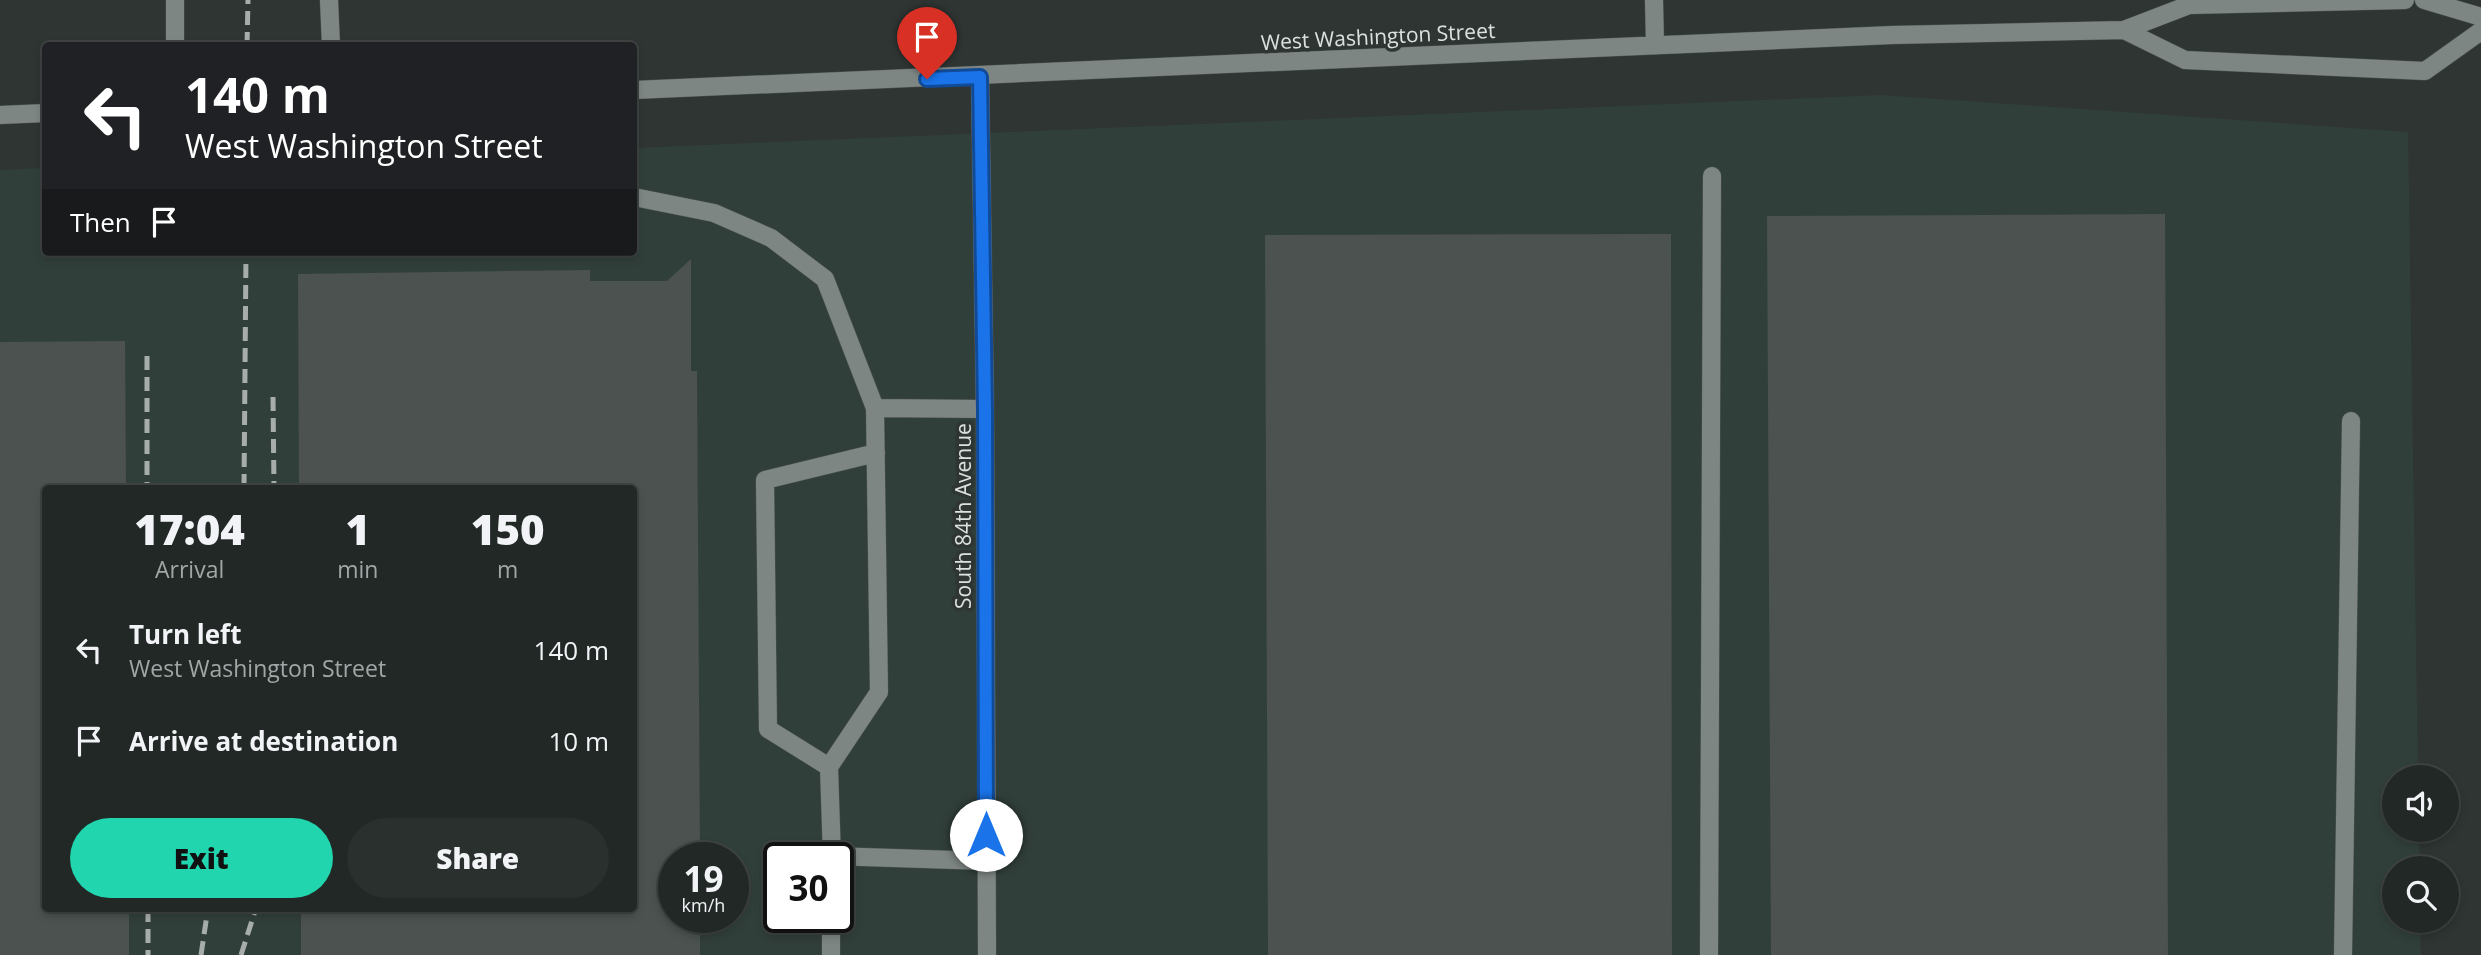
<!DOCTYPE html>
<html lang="en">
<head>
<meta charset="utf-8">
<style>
	:root { --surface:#222826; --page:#2a302e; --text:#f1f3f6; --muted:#a2a6a7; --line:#3f4443; --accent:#21d5af }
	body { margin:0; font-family:"Open Sans",sans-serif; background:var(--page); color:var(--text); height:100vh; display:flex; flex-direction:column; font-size:26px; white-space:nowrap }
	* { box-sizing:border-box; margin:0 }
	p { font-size:23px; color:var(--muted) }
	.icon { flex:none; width:38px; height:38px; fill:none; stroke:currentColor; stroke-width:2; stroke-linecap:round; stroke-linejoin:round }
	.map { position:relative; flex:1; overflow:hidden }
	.side { position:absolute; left:42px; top:485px; width:595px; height:427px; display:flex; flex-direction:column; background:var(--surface); border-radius:7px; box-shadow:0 4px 10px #0003,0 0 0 2px var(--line) }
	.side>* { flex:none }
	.banner { position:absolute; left:42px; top:42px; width:595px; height:214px; border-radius:7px; box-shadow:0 4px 10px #0003,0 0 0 2px var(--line); background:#202124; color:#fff; overflow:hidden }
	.buttons { position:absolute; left:2382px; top:765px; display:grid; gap:14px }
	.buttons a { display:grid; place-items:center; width:77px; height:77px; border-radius:50%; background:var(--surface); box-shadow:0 4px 10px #0003,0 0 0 2px var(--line); font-size:35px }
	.speed { position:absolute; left:658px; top:842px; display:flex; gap:14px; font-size:35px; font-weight:700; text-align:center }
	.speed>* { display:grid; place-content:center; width:91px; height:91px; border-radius:50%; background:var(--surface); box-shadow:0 4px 10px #0003,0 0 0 2px var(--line); line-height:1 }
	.speed small { font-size:18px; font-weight:400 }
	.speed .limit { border:4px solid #111; border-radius:10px; background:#fff; color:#111 }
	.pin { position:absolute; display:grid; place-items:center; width:60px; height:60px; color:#fff; margin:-72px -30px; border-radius:50% 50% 50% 0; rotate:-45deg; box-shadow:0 0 7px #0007 }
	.pin .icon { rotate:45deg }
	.me { position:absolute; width:77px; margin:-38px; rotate:0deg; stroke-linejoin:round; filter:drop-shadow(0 0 5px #0008) }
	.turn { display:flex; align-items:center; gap:24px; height:147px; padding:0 28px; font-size:32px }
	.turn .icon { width:91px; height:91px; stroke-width:2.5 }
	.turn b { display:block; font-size:49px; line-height:60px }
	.then { display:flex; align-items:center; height:66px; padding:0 28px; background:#0003; gap:14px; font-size:26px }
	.eta { display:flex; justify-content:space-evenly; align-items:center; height:119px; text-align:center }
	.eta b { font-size:42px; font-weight:800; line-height:49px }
	.action { display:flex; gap:14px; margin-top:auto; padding:14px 28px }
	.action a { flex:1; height:80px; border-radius:42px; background:var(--accent); color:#111; font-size:28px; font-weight:800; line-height:80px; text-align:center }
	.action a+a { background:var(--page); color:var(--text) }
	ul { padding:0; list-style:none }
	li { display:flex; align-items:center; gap:21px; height:91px; padding:0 28px }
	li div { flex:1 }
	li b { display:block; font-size:26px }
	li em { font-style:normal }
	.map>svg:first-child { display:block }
</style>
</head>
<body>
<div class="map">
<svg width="2481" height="955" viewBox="0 0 2481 955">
	<rect width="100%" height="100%" fill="#2e3533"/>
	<path fill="#313f3b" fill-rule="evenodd" d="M 1881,95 L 2408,132 L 2418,777 L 2394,777 L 2394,830 L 2419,830 L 2419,868 L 2394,868 L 2394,920 L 2420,921 L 2421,955 L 0,955 L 0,170 L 45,168 L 46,252 L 634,252 L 634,148 ZM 46,488 L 634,488 L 634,908 L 46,908 ZM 674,858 L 733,858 L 733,917 L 674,917 ZM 779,858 L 838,858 L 838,917 L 779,917 Z"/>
	<path fill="#4b524f" d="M 2165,214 L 2168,955 L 1771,955 L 1767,216 Z
		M 1671,234 L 1672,955 L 1268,955 L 1265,235 Z
		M 691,259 L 691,371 L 697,371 L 700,858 L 674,858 L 674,917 L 700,917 L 700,955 L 301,955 L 301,908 L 634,908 L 634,488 L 299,488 L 298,274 L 590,270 L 590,281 L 667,281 Z
		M 125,341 L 126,488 L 46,488 L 46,908 L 129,908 L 129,955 L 0,955 L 0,342 Z"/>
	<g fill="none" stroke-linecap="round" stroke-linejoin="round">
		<g stroke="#4d5351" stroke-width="19">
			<path id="minor" d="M 175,0 L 175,46
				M 329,0 L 331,46
				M 1654,0 L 1655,45
				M 2424,0 L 2481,17
				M 2124,30 L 2185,60 L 2425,71 L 2481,31
				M 980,77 L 985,409 L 987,955
				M 634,90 L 1892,35 L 2124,30 L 2189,5 L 2405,0
				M 0,115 L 46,113
				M 634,197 L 714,213 L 771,238 L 825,279 L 875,408
				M 829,767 L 768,729 L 765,480 L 876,453
				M 832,856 L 986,861
				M 832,858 L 829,767 L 879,692 L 875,408 L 985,409
				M 831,955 L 831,917
				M 1709,955 L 1712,176
				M 2343,955 L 2351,421"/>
		</g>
		<use href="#minor" stroke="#7e8683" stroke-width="18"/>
		<path stroke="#a7adab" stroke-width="5" stroke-dasharray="14 7" stroke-linecap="butt" d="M 247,46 L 248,0
			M 147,356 L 147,488
			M 273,397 L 274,488
			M 244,488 L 246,252
			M 148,908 L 148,955
			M 201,955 L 208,908
			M 241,955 L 256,908"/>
	</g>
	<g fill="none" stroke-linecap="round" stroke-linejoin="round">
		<g stroke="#114b97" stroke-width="18">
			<path id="route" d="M 927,79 L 980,77 L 985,409 L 986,835"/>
		</g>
		<use href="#route" stroke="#1a73e8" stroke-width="12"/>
	</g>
	<g text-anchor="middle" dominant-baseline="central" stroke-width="7" stroke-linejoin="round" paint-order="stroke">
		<g font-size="21" fill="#dce1df" stroke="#2e3533">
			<text transform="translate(1378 36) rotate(-3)">West Washington Street</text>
			<text transform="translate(963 516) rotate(-90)">South 84th Avenue</text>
		</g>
	</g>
</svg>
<div class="buttons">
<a><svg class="icon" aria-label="sound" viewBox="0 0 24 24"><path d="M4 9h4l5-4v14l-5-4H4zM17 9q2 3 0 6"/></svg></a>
<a><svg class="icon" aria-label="search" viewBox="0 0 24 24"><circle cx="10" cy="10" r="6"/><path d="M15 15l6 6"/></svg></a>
</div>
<div class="speed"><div>19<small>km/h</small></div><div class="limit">30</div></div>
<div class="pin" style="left:927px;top:79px;background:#d93025"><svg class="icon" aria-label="arrive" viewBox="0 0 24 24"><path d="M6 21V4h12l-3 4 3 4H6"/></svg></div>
<svg class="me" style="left:986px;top:835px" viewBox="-20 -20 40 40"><circle r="19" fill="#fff"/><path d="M0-13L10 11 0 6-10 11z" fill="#1a73e8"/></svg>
<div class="banner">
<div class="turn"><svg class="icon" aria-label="left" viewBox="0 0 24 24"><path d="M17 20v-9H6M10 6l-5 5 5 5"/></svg><div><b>140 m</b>West Washington Street</div></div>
<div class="then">Then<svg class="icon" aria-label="arrive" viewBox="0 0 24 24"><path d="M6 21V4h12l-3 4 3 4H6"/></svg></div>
</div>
<section class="side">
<div class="eta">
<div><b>17:04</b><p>Arrival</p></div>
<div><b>1</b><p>min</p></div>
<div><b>150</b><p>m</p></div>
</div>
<ul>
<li><svg class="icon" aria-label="left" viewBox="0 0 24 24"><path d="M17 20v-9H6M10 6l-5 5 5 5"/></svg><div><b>Turn left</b><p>West Washington Street</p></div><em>140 m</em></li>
<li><svg class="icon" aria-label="arrive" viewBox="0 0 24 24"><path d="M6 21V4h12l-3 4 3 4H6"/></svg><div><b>Arrive at destination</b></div><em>10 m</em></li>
</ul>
<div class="action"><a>Exit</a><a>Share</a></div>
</section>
</div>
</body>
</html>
